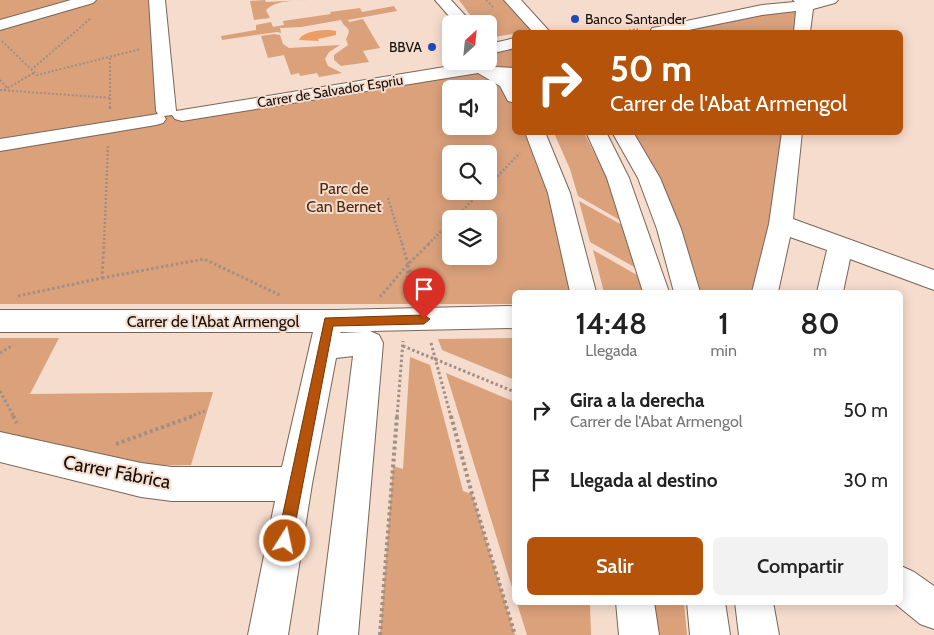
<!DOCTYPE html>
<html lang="es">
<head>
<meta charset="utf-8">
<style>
	:root { --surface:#fff; --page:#f2f2f2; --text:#222; --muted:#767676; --accent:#b45309 }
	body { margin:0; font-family:Cabin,sans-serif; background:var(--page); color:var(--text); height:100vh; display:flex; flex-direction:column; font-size:19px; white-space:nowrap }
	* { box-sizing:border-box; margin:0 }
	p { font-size:16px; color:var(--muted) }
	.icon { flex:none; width:28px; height:28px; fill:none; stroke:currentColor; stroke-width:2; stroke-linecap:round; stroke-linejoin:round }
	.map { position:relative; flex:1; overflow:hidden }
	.sheet { position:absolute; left:512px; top:290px; width:391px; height:315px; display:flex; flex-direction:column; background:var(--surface); border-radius:8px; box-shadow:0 2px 12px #0003 }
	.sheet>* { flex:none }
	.top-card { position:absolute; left:512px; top:30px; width:391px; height:105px; border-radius:8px; box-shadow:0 2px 12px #0003; background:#b45309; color:#fff; overflow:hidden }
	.needle { width:32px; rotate:27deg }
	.fabs { position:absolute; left:442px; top:15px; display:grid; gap:10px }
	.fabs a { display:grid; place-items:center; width:55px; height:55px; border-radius:8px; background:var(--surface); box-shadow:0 2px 12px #0003; font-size:25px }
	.pin { position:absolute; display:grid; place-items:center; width:42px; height:42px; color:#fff; margin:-51px -21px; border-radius:50% 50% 50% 0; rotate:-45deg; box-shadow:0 0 5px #0007 }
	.pin .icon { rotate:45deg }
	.me { position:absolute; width:55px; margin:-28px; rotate:10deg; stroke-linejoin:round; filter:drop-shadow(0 0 4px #0008) }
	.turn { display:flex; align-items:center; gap:18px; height:105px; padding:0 15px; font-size:22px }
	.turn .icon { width:65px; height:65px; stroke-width:2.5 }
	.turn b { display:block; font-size:35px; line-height:42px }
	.eta { display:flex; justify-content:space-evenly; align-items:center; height:85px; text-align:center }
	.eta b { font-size:30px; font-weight:600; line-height:35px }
	.button { display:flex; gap:10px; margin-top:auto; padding:10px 15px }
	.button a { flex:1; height:58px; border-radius:8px; background:var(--accent); color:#fff; font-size:20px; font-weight:600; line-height:58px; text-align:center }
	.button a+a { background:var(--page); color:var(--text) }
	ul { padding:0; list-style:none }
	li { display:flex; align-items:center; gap:15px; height:70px; padding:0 15px }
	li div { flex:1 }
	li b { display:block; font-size:19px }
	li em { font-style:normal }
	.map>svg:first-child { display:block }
</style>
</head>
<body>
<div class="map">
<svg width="934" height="635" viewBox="0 0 934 635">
	<rect width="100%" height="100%" fill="#f5dccd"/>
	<path fill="#daa17b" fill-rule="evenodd" d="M 0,0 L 157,0 L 166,111 L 182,115 L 478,67 L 477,61 L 489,61 L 489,49 L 515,43 L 515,73 L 506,73 L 515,97 L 515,132 L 536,133 L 561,194 L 581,292 L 515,292 L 515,304 L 0,304 ZM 451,89 L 489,89 L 489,126 L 451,126 ZM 451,154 L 489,154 L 489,191 L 451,191 ZM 451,219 L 489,219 L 489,256 L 451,256 Z
		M 265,0 L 266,2 L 307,0 C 294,1 276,0 266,10 L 270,18 L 254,20 L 250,1 Z
		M 459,0 L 508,0 L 535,30 L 489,38 L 489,24 L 477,24 Z
		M 394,6 L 397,11 L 348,20 L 349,22 L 363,19 L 380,48 L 363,51 L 369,62 L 341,66 L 334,60 L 334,55 L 348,45 L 346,39 C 353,26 345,30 341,20 L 301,27 L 280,28 L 281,33 L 277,32 L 222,40 L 221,36 L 256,30 L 256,25 L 271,22 L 273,27 L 284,25 L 283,21 L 331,14 L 330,12 L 360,8 L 362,12 Z
		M 805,6 L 802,32 L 665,32 Z
		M 274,34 L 280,35 L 283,44 L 289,48 L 340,45 L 329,52 L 325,59 L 328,66 L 342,73 L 319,77 L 317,73 L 300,76 L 299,73 L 291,75 L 284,55 L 268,58 L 261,36 Z
		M 554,133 L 584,133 L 604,172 L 625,223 L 578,196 L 570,169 Z
		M 622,133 L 792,133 L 781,224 L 765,292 L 687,292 L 669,230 Z
		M 579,201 L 622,225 L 636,268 L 590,242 Z
		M 593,250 L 637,275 L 643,292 L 604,292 Z
		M 0,338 L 59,338 L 30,394 L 213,392 L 191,465 L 132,466 L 0,433 Z
		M 515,338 L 515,380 L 442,350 L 438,339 Z
		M 410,357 L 430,365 L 463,491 L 472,494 L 515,635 L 380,635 L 393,466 L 403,469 Z
		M 446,373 L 515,402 L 515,597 Z
		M 517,603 L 590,603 L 591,635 L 527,635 Z
		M 654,603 L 684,603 L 687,635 L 658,635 Z"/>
	<path fill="#ec9c65" d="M 330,30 L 336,31 L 336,35 L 318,39 L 319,41 L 299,40 C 303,31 320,30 330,30 Z"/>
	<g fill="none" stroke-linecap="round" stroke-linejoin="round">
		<g stroke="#7a6557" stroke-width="2">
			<path id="minor" d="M 71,0 L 96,0 L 93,3 L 0,30 L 0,20 Z
				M 149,0 L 165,0 L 176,111 L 469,63 L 468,61 L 486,61 L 487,64 L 496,67 L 515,68 L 515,78 L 512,78 L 515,81 L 515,103 L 508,101 L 500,86 L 478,73 L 182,121 L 175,119 L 172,115 L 164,116 L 166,119 L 163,123 L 156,125 L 0,151 L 0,139 L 158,114 L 156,111 Z
				M 435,0 L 451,0 L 473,24 L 456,24 Z
				M 504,0 L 521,0 L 550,32 L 533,32 Z
				M 793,0 L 838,0 L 835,3 L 813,9 L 810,32 L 794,32 L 796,11 L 762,15 L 679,32 L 650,32 L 652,28 L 658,27 L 762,5 L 795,2 Z
				M 515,38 L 515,48 L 489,54 L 489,44 Z
				M 525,132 L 545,132 L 570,193 L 596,292 L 570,292 L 548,193 Z
				M 586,132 L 606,132 L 629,178 L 669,292 L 643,292 L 607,178 Z
				M 612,132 L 633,132 L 660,178 L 681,229 L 700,292 L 674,292 L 657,229 L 638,178 Z
				M 782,132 L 802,132 L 793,219 L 934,270 L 934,290 L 850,259 L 843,292 L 817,292 L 827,250 L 790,237 L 778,292 L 752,292 L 769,224 Z
				M 515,306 L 515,328 L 370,331 L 379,335 L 383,343 L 358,635 L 318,635 L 353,356 L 336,358 L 312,484 L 288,635 L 248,635 L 275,501 L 172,501 L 141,497 L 0,462 L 0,432 L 141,463 L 172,467 L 282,467 L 313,332 L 0,332 L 0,310 L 335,310 ZM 341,332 L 363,332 L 340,333 Z
				M 901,566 L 914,572 L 934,586 L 934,629 L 920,624 L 893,602 L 901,602 Z
				M 616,602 L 654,602 L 659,635 L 619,635 Z
				M 687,602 L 725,602 L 730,635 L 690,635 Z
				M 735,602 L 773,602 L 779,635 L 739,635 Z"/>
		</g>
		<path stroke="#a28f84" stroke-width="2" stroke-dasharray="2 2" stroke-linecap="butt" d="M 486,0 L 493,7
			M 621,32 L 638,29
			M 2,41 L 37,75 L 141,49
			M 110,58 L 110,108
			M 31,70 L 91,18
			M 0,80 L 7,88
			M 0,90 L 111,98
			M 4,90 L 34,73"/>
		<path stroke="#a28f84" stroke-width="2.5" stroke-dasharray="2 2" stroke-linecap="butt" d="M 110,107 L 110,110
			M 489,185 L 520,153
			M 388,198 L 402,244
			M 454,219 L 482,191
			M 104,244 L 108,146
			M 428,244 L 451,222"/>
		<path stroke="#a28f84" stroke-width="3" stroke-dasharray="2.5 2.5" stroke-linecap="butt" d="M 402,243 L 408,264
			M 102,278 L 204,259 L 282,296
			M 18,296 L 102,278 L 104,243
			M 380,297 L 408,264 L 430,243
			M 406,298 L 408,264 L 417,296
			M 431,343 L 451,417
			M 403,346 L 515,392
			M 0,353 L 13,345
			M 0,391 L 14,417
			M 189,417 L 205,411
			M 397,417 L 403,341"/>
		<path stroke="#a28f84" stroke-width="4" stroke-dasharray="3 3" stroke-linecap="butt" d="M 13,416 L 17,423
			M 451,416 L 472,494 L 515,635
			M 116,444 L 193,416
			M 380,635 L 397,416"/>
		<use href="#minor" fill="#fff" fill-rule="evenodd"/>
	</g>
	<path fill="#b45309" stroke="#753606" d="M 424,315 L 430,319 L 424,324 L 333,326 L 292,541 L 290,546 L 285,548 L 280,546 L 277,541 L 325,318 Z"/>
	<g fill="#2049b7" stroke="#f5dccd" stroke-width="2">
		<circle cx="575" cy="19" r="5"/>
		<circle cx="432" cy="47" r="5"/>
	</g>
	<g text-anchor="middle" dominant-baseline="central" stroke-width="4" stroke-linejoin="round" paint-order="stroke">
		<g font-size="14" fill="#160e09" stroke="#f5dccd" text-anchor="start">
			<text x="585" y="19">Banco Santander</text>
			<text x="422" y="47" text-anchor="end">BBVA</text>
		</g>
		<g font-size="14" fill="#160e09" stroke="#f5dccd">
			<text transform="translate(330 91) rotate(-9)">Carrer de Salvador Espriu</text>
		</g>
		<g font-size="16" fill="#4a2a12" stroke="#f5dccd">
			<text x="344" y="188">Parc de<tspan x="344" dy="18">Can Bernet</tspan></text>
		</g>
		<g font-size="16" fill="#160e09" stroke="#f5dccd">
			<text x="213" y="321">Carrer de l'Abat Armengol</text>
		</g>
		<g font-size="19" fill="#160e09" stroke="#f5dccd">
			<text transform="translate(117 472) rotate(11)">Carrer Fábrica</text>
		</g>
	</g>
</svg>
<div class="fabs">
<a><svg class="needle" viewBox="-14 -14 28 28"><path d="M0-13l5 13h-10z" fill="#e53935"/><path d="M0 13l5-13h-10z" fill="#767676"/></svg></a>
<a><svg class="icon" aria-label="sound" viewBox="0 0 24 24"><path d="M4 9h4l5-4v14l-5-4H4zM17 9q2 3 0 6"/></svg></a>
<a><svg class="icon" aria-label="search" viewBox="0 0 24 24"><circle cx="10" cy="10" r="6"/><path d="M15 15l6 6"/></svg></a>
<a><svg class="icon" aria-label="layers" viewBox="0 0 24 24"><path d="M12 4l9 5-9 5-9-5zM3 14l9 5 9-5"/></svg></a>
</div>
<div class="pin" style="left:424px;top:319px;background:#d93025"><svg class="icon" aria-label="arrive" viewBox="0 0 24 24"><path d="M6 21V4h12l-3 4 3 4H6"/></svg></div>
<svg class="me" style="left:285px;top:541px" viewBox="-20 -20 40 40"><circle r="17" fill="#b45309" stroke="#fff" stroke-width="3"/><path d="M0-11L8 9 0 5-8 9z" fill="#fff"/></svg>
<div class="top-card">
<div class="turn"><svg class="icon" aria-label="right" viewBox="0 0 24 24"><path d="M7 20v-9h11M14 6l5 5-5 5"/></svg><div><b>50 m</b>Carrer de l'Abat Armengol</div></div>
</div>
<section class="sheet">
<div class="eta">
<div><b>14:48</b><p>Llegada</p></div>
<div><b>1</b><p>min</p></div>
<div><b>80</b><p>m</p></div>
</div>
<ul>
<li><svg class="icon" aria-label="right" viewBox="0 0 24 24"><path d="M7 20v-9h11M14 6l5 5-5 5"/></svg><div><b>Gira a la derecha</b><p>Carrer de l'Abat Armengol</p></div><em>50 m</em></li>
<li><svg class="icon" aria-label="arrive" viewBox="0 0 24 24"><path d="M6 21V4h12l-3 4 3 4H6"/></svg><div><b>Llegada al destino</b></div><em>30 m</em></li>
</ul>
<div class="button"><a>Salir</a><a>Compartir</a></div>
</section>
</div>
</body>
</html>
